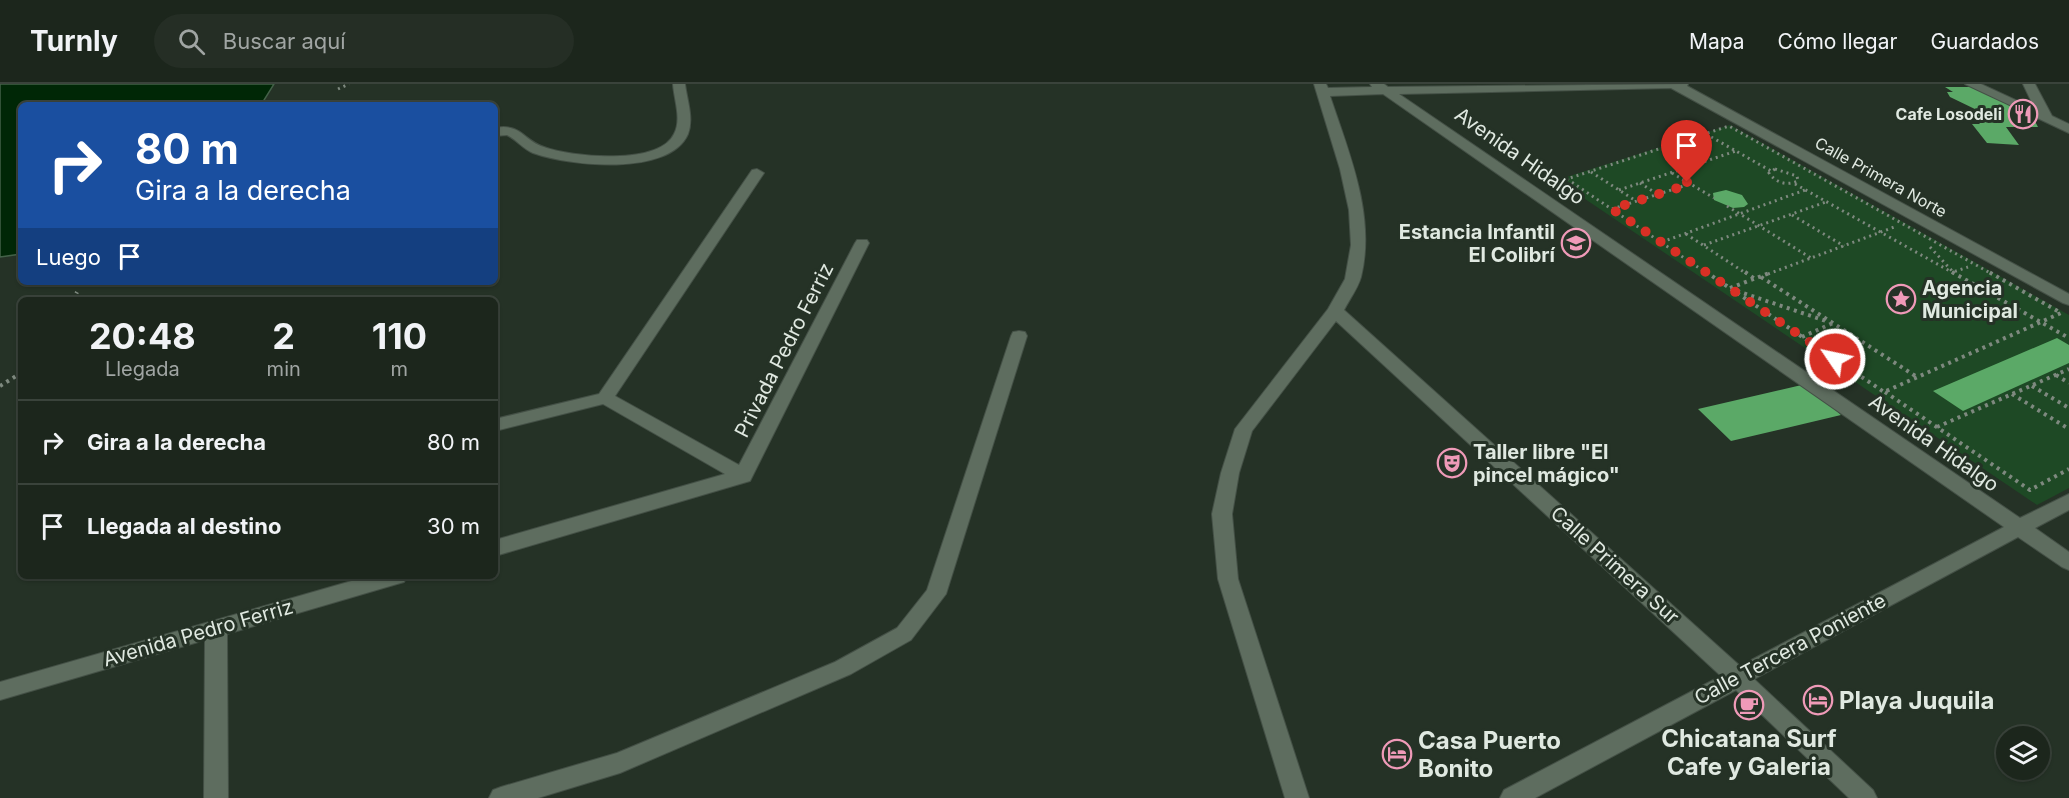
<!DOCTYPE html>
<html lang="es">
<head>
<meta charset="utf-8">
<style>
	:root { --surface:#1c261c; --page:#252e25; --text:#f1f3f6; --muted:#a0a5a3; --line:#3a433b }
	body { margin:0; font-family:Inter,sans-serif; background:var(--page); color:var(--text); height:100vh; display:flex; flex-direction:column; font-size:22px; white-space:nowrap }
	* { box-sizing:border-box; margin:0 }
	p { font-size:20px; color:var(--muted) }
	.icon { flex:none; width:33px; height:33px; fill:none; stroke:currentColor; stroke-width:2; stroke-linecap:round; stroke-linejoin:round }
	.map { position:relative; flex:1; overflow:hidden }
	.side { position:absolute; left:18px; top:213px; width:480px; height:282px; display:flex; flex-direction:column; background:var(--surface); border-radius:9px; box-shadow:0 2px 4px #0004,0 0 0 2px var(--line) }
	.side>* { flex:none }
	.hud { position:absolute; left:18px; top:18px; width:480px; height:183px; border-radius:9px; box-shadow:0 2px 4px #0004,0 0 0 2px var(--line); background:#1a4fa0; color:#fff; overflow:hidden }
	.controls { position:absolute; left:1996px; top:642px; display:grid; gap:12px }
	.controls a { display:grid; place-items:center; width:54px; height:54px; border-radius:50%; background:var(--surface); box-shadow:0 2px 4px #0004,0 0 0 2px var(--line); font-size:30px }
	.pin { position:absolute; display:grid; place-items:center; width:51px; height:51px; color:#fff; margin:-62px -26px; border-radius:50% 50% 50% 0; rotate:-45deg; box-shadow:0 0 6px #0007 }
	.pin .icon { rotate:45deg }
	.me { position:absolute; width:66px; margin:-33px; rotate:304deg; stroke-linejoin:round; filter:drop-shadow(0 0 4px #0008) }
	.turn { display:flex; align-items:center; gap:21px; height:126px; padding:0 18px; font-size:27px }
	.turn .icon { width:78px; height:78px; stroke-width:2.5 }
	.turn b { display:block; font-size:42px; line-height:51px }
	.then { display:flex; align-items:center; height:57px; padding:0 18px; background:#0003; gap:12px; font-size:22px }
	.eta { display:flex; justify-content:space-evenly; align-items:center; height:102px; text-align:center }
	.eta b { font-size:36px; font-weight:700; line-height:42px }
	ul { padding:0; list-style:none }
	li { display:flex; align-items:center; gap:18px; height:84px; padding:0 18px; border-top:2px solid var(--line) }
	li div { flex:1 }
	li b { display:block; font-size:22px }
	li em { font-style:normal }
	header { display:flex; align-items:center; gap:36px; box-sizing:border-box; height:84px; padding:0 30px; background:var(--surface); border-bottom:2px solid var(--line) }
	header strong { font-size:28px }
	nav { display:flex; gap:33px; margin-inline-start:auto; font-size:21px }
	.search { width:420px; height:54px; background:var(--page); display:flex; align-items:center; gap:15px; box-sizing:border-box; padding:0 21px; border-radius:33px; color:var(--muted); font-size:22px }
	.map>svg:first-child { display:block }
</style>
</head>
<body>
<header>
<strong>Turnly</strong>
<div class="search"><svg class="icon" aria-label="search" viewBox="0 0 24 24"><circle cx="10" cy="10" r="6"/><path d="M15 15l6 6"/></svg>Buscar aquí</div>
<nav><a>Mapa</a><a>Cómo llegar</a><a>Guardados</a></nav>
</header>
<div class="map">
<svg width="2069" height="714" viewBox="0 0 2069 714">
	<rect width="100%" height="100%" fill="#253226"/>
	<path fill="#1e4925" d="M 1730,41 L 2069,231 L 2069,404 L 2037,421 L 1557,96 Z"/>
	<path fill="#002706" stroke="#436148" stroke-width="1.5" d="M 0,0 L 274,0 L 261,21 L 21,21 L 21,170 L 0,173 Z"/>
	<path fill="#5ba967" d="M 1945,3 L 1973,3 L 2031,30 L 2038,43 L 2006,43 L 2019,61 L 1987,59 L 1972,40 L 1980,40 L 1970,29 L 1979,27 L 1950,13 L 1947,8 L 1953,8 Z
		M 1726,106 L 1742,111 L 1748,120 L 1744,123 L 1733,124 L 1714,116 L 1713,109 Z
		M 2057,254 L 2069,261 L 2069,279 L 1963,327 L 1933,307 Z
		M 1806,300 L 1841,331 L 1731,357 L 1698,325 Z"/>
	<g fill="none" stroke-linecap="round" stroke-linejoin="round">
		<g stroke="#445046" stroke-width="2">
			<path id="minor" d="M 673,0 L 685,0 C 687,16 694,34 688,50 C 669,93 569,82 533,69 C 523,65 517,56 507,51 L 495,52 L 495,44 C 521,39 523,56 544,63 C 571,73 659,82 674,50 C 682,35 674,16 673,0 Z
				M 1314,0 L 1326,0 L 1328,4 L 1372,3 L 1370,0 L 1384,0 L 1388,3 L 1688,0 L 1687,2 L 2069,210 L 2069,221 L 2063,219 L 1671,4 L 1399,10 L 2020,434 L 2069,410 L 2069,426 L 2035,444 L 2069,468 L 2069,486 L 2062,483 L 2018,453 L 1754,595 L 1873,706 L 1877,714 L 1849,714 L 1736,606 L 1535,714 L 1500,714 L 1504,706 L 1721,592 L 1336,237 L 1252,347 L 1239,389 L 1232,430 L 1238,495 L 1309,714 L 1285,714 L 1218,495 L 1212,430 L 1221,389 L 1235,345 L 1328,225 L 1345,195 L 1351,161 L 1349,126 L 1340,85 ZM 1383,10 L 2004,443 L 1740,582 L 1344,226 C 1349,216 1358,204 1361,193 C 1376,132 1349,69 1330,12 Z
				M 1965,0 L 1981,0 L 2035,25 L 2023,0 L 2035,0 L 2052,32 L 2069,40 L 2069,49 Z
				M 757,85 L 764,89 L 615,312 L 739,381 L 855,159 L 857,156 L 867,156 L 869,159 L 750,397 L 495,472 L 495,456 L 725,390 L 603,320 L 495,347 L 495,335 L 599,310 L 752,86 Z
				M 1019,247 L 1025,248 L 1027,252 L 946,510 L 911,556 L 851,590 L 620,689 L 538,714 L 489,714 L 493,706 L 501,703 L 617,669 L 835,578 L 897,544 L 927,506 L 1011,252 L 1013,248 Z
				M 369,492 L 407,492 L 404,498 L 397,500 L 227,550 L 228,714 L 204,714 L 205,556 L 0,616 L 0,598 Z"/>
		</g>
		<path stroke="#7e897f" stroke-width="3" stroke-dasharray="2 4" stroke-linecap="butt" d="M 338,5 L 349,0
			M 1706,50 L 1771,87
			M 1667,63 L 1696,80
			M 1775,85 L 1797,92 L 1798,97 C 1787,102 1776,99 1769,89 Z
			M 1591,88 L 1636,117
			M 1672,89 L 1714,114
			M 1640,99 L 1657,110
			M 1795,100 L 1955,190
			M 1619,106 L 1736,67
			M 1727,122 L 1811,174
			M 1612,125 L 1690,100
			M 1792,131 L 1844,162
			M 1686,150 L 1747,190
			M 1662,158 L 1805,106
			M 1704,161 L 1826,118
			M 1930,163 L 1953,188 L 1968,183
			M 1708,190 L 1567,95 L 1729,42 L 1992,190
			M 1768,190 L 1897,142"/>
		<path stroke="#7e897f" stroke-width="4" stroke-dasharray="3 4.5" stroke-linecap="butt" d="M 1706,188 L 1884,308 L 2061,229 L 1989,188
			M 1745,188 L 1755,195
			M 1952,188 L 2069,254
			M 1761,193 L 1917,293
			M 1730,204 L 1772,188
			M 1737,207 L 1826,237
			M 73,216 L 77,208
			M 1802,253 L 1833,239
			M 2056,291 L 2069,299
			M 0,302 L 21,289
			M 2032,302 L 2069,324
			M 1885,308 L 2030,406 L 2069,385
			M 2012,310 L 2069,345
			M 1937,343 L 2069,285"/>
		<use href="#minor" fill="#5e6d5f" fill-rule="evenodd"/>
	</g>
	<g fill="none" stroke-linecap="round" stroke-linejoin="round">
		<path stroke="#d93025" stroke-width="10" stroke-dasharray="0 18" d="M 1687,98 L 1690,100 L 1612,125 L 1835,275"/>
	</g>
	<defs>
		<g id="restaurant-ring" transform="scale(1.5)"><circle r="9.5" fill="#253226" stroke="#ef9ab8" stroke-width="1.5"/><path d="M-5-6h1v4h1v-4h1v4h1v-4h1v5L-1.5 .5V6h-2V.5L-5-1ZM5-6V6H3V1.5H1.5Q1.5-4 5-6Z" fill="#ef9ab8"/></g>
		<g id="school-ring" transform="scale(1.5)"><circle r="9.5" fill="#253226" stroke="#ef9ab8" stroke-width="1.5"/><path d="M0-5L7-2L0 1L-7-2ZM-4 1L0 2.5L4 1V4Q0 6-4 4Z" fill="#ef9ab8"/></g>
		<g id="sight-ring" transform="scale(1.5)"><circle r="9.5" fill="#253226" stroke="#ef9ab8" stroke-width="1.5"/><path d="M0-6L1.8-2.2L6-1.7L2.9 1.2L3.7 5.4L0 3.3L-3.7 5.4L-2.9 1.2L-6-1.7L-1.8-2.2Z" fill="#ef9ab8"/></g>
		<g id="theatre-ring" transform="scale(1.5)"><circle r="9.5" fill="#253226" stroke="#ef9ab8" stroke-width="1.5"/><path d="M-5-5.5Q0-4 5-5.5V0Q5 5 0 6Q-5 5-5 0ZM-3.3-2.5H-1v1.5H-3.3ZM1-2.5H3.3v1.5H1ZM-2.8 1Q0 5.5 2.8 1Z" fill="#ef9ab8"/></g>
		<g id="hotel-ring" transform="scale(1.5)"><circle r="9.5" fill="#253226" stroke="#ef9ab8" stroke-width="1.5"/><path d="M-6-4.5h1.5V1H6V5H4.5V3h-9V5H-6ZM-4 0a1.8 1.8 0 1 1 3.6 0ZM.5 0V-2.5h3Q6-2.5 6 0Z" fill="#ef9ab8"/></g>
		<g id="cafe-ring" transform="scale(1.5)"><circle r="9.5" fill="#253226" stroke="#ef9ab8" stroke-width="1.5"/><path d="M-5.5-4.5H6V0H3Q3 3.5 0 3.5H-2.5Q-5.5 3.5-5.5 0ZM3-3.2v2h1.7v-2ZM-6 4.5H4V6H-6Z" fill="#ef9ab8"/></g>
	</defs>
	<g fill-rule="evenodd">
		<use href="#restaurant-ring" x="2023" y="30"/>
		<use href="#school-ring" x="1576" y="159"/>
		<use href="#sight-ring" x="1901" y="215"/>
		<use href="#theatre-ring" x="1452" y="379"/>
		<use href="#hotel-ring" x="1818" y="616"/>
		<use href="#cafe-ring" x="1749" y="621"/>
		<use href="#hotel-ring" x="1397" y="670"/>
	</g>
	<g text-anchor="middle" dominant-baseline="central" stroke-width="6" stroke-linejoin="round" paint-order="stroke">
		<g font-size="16" font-weight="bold" fill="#e0e9e1" stroke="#253226" text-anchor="end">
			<text x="2002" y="30">Cafe Losodeli</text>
		</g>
		<g font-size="16" fill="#e0e9e1" stroke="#253226">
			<text transform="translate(1881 93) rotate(29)">Calle Primera Norte</text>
		</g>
		<g font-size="20" fill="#e0e9e1" stroke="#253226">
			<text transform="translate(1520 72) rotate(35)">Avenida Hidalgo</text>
			<text transform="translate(784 266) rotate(-63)">Privada Pedro Ferriz</text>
			<text transform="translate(1934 359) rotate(35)">Avenida Hidalgo</text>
			<text transform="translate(1615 481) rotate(42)">Calle Primera Sur</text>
			<text transform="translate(198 549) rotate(-16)">Avenida Pedro Ferriz</text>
			<text transform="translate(1790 565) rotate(-28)">Calle Tercera Poniente</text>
		</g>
		<g font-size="20" font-weight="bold" fill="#e0e9e1" stroke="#253226" text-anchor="start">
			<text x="1555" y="148" text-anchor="end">Estancia Infantil<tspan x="1555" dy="23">El Colibrí</tspan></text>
			<text x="1922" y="204">Agencia<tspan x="1922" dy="23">Municipal</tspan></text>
			<text x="1473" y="368">Taller libre "El<tspan x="1473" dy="23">pincel mágico"</tspan></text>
		</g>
		<g font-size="24" font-weight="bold" fill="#e0e9e1" stroke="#253226" text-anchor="start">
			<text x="1839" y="616">Playa Juquila</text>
			<text x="1749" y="654" text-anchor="middle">Chicatana Surf<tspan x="1749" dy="28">Cafe y Galeria</tspan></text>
			<text x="1418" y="656">Casa Puerto<tspan x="1418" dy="28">Bonito</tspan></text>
		</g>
	</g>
</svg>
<div class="controls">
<a><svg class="icon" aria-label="layers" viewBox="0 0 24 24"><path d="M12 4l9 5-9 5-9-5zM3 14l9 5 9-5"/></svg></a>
</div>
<div class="pin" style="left:1687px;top:98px;background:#d93025"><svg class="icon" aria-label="arrive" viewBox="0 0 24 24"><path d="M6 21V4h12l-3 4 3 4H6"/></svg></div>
<svg class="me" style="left:1835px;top:275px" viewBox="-20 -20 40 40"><circle r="17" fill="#d93025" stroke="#fff" stroke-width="3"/><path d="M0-11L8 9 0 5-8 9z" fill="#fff"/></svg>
<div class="hud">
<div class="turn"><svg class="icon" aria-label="right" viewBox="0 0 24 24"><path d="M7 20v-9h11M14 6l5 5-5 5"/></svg><div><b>80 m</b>Gira a la derecha</div></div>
<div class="then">Luego<svg class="icon" aria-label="arrive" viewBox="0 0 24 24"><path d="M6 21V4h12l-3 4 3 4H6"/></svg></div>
</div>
<section class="side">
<div class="eta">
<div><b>20:48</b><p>Llegada</p></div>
<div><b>2</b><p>min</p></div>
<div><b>110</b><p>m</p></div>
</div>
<ul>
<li><svg class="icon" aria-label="right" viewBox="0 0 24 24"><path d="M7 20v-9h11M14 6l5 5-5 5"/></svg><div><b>Gira a la derecha</b></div><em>80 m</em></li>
<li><svg class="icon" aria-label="arrive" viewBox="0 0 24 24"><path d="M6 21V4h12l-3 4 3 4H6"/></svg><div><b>Llegada al destino</b></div><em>30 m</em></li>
</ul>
</section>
</div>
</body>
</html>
